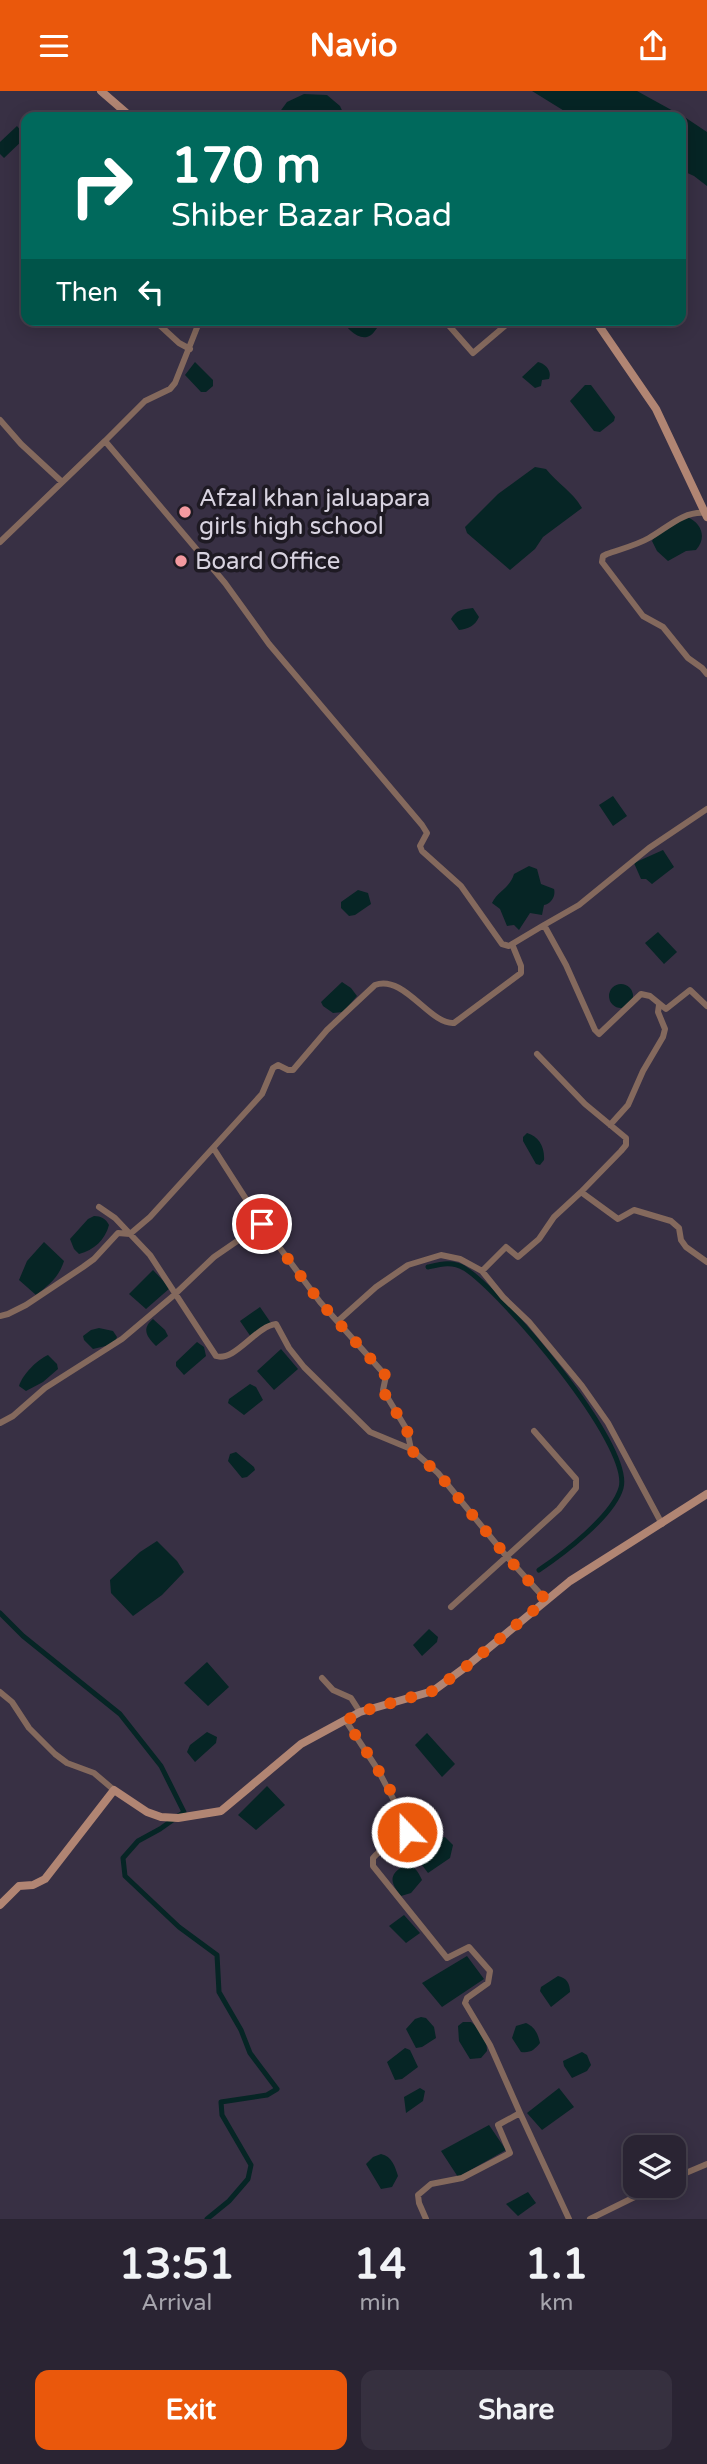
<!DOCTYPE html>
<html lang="en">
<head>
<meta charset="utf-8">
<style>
	:root { --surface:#2a2433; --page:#36303f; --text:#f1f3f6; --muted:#a5a4ac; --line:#46414e; --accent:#ea580c }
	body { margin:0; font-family:"Varela Round",sans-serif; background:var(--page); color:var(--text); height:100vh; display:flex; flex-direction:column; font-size:26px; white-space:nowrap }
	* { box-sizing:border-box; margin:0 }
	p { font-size:23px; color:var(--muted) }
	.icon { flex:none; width:38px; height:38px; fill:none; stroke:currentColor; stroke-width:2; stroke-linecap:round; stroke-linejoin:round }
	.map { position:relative; height:2128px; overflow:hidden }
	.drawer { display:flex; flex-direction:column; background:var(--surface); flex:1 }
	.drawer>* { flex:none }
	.banner { position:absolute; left:21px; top:21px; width:665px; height:214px; border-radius:14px; box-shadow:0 4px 18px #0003,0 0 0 2px var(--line); background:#00695c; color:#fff; overflow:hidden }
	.buttons { position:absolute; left:623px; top:2044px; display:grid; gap:14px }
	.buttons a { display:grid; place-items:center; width:63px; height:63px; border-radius:14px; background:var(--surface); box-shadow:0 4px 18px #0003,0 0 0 2px var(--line); font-size:35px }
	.pin { position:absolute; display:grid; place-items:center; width:60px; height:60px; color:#fff; margin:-30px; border:4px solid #fff; border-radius:50%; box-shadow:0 2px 7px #0007 }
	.me { position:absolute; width:77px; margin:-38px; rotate:338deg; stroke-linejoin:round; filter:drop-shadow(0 0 5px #0008) }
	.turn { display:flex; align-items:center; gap:24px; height:147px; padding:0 35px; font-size:32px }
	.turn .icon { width:91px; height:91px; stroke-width:2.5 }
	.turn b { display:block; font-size:49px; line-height:60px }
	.then { display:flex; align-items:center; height:66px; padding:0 35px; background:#0003; gap:14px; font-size:26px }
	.eta { display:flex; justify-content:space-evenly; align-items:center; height:119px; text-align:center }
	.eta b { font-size:42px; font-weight:700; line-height:49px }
	.button { display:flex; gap:14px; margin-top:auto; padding:14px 35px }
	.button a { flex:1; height:80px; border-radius:14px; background:var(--accent); color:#fff; font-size:28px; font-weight:700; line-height:80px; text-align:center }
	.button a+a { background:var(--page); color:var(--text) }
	header { display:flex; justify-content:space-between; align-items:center; height:91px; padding:0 35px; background:var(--accent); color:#fff; font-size:32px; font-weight:700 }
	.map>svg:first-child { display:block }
</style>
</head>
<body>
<header><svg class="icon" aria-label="menu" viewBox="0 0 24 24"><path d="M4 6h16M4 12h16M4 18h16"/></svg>Navio<svg class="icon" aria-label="share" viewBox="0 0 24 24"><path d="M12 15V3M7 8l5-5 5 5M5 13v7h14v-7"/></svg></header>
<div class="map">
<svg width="707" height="2128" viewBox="0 0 707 2128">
	<rect width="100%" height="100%" fill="#383044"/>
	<path fill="#062525" d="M 532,0 L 637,0 L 686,27 L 707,41 L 707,95 L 694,85 L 681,79 L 681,26 L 574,26 Z
		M 304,3 L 327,4 L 340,15 L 345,26 L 276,26 L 287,11 Z
		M 17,35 L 26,46 L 4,67 L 0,63 L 0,51 Z
		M 341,229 L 383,229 C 379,233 375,241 371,244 C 360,252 347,237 341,229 Z
		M 195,271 L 213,289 L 213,295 L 206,301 L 201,301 L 185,284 Z
		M 538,271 C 546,273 552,280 549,288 L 542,289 L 541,295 L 535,297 L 522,286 Z
		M 585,294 L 591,294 L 615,326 L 614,330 L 600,341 L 594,340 L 570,310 Z
		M 535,376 L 546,378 C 558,393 572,400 582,417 L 543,446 L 535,458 L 510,479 L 467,442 L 465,436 L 498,403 Z
		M 687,426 C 702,432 707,447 696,459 L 686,460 L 668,470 L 657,460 L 652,450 L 655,445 Z
		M 473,517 L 479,526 C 475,535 468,538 459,539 L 451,528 C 456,519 463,518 473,517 Z
		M 613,705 L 627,725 L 613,735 L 599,714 Z
		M 663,759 L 674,776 L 652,793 L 646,788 L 641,788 L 634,772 Z
		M 529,775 L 537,778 L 541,793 L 554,798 C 556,805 551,813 544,814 L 542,824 L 530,822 L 519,839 L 514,834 L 507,835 L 500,818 L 492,812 C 498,800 510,797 514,783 Z
		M 358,799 L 368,802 L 371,813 L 355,824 L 349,825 L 341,817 L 341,811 Z
		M 658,841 L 677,861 L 664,873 L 645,852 Z
		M 342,891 L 351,897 L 357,905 L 343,921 L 333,922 L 323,915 L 321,911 Z
		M609 905a12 12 0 1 1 24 0a12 12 0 1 1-24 0Z
		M 527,1042 C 539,1045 545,1057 544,1069 L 540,1074 L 536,1073 L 523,1050 L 523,1046 Z
		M 94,1125 C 101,1125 106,1128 109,1134 C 105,1149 94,1159 79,1163 L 74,1158 L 70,1148 L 88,1128 Z
		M 44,1151 L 64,1170 C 59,1186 49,1194 36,1204 L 19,1189 L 27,1170 Z
		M 153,1179 L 170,1197 L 146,1218 L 129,1203 Z
		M 260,1216 L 271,1232 L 251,1246 L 240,1230 Z
		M 153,1228 L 165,1239 L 168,1245 L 156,1255 C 147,1246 141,1238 153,1228 Z
		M 99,1237 L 113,1240 L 117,1246 L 114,1253 L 93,1258 L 84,1249 L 83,1245 L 91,1239 Z
		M 197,1251 L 204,1256 L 206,1265 L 184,1284 L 176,1275 L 176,1271 Z
		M 281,1258 L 298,1278 L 274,1299 L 257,1280 Z
		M 48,1264 L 57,1273 L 58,1278 L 43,1291 L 26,1300 L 19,1295 C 23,1283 37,1269 48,1264 Z
		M 250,1293 L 256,1296 L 263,1309 L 244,1324 L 228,1312 L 229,1308 Z
		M 236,1361 L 254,1376 L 255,1379 L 247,1386 L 242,1387 L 228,1370 L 230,1363 Z
		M 157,1450 L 177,1470 L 184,1481 L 162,1504 L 133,1525 L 111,1502 L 110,1489 L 140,1461 Z
		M 429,1538 L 438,1546 L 437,1551 L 422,1565 L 413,1554 Z
		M 207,1571 L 229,1596 L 208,1615 L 184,1592 Z
		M 207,1641 L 217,1646 L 216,1652 L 195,1671 L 187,1661 L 190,1654 Z
		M 427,1642 L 455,1673 L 442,1686 L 415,1654 Z
		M 267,1695 L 285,1714 L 256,1739 L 238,1724 Z
		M 445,1746 L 453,1754 L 450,1767 L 428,1782 L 419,1770 L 418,1764 L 437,1748 Z
		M 405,1774 C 415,1774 418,1781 422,1789 L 411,1802 L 401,1805 C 390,1791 388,1784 405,1774 Z
		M 404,1824 L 420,1842 L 406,1852 L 389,1835 Z
		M 467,1865 L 484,1888 L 442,1916 L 422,1892 Z
		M 558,1885 C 567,1887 570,1893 570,1901 L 551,1916 L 540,1900 L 541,1896 Z
		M 421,1926 L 426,1927 L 434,1936 L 436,1947 L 422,1956 L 416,1957 L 406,1938 L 415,1928 Z
		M 463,1931 L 471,1931 C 480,1939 487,1947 487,1960 L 481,1967 L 470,1968 L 459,1950 L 458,1935 Z
		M 526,1932 C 535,1936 538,1943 540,1952 C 534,1959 531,1962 521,1961 L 512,1947 L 516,1935 Z
		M 405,1957 L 410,1959 L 418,1976 L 402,1988 L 395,1989 L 387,1971 Z
		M 582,1961 L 587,1964 L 591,1974 L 587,1980 L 572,1987 L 564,1975 L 563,1970 Z
		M 420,1997 L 425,2000 L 423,2010 L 406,2022 L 404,2006 Z
		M 559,1997 L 574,2016 L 542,2039 L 527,2022 Z
		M 489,2034 L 506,2059 L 458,2086 L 441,2060 Z
		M 381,2063 C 392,2065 395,2076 398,2085 L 392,2096 L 381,2098 L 366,2073 L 373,2066 Z
		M 528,2101 L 536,2112 L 518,2125 L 506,2113 Z"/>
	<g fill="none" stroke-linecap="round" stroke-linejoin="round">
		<path stroke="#062525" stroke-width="5" d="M 428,1176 C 441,1173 452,1170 464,1177 C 501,1200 633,1354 621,1397 C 613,1425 563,1463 539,1479
			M 0,1522 L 23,1545 L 120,1623 L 161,1675 L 184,1721 L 160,1738 L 138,1750 L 123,1767 L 125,1785 L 179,1836 L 217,1864 L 219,1901 L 241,1939 L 250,1962 L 277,1998 L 267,2004 L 221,2011 L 222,2024 L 251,2074 L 248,2088 L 229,2110 L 207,2128"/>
		<path stroke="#84695d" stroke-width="6" d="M 154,229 L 179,252 L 190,258
			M 444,229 L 473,262 L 512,229
			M 0,329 L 21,353 L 61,390
			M 105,350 L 145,310 L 170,298 L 175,292 L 200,229
			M 705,422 C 683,420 667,437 649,447 C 637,454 621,458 607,463 L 603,465 L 602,471 L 643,525 L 663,536 L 688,567 L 702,577 L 707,583
			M 0,451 L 105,350 L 225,492 L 269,553 L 422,734 L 427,742 L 420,755 L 422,760 L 461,795 L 502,853 L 509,855 L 544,834 L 566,874 L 595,939 L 599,943 L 641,903 L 650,905 L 666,918 L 690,899 L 707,915
			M 544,834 L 579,814 L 649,757 L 707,718
			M 537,963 L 585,1013 L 626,1047 L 626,1054 L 621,1060 L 581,1101
			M 610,1034 L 628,1014 L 643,980 L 663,946 L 665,938 L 658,921 L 659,914
			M 214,1058 L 262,1133 L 320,1211 L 386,1285 L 383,1299 L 407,1339 L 411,1358 L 438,1382 L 507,1466 L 546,1509
			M 99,1116 L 115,1127 L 150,1164 L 216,1265 C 235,1271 256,1235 276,1233 L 289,1257 L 304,1276 L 370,1341 L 411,1358
			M 482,1180 L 506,1156 L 518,1166 L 539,1148 L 554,1126 L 581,1101 L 618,1128 L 634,1119 L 671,1130 L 679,1137 L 681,1149 L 686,1156 L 707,1171
			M 0,1225 L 8,1223 L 26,1214 L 83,1176 L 94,1168 L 118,1142 L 130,1143 L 150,1126 L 262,1003 L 273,977 L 278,974 L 288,979 L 293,979 L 327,939 L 375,894 C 404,883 430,934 454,932 L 521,882 L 521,875 L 512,853
			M 338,1230 L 376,1196 L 408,1174 L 441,1164 L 460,1168 L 482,1180 L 503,1206 L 529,1231 L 582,1295 L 608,1332 L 662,1433
			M 0,1332 L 13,1325 L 45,1297 L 122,1248 L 173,1205 L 214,1166 L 262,1133
			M 451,1516 L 559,1418 L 576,1397 L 576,1388 L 534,1340
			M 322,1587 L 333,1599 L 351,1607 L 360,1621
			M 0,1601 L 12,1611 L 29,1637 L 55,1663 L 67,1672 L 94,1682 L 114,1699
			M 346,1630 L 378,1679 L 408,1736 C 403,1751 382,1755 373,1767 L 373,1775 L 447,1867 L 469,1856 L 490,1880 L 488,1892 L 467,1907 L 465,1912 L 490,1954 L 520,2022 L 498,2034 L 510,2062 L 462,2087 L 431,2093 L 418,2104 L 419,2112 L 426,2128
			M 520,2022 L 569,2128
			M 674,2087 L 707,2073
			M 590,2128 L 657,2095"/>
		<path stroke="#b18573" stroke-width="8" d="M 101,0 L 131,26
			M 595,229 L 656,318 L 707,426
			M 0,1814 L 19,1795 L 33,1794 L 45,1788 L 114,1699 L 147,1721 L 161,1726 L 178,1727 L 221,1720 L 301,1653 L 360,1621 L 433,1600 L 467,1575 L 570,1490 L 707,1403"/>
	</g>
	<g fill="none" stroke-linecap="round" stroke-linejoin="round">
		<path stroke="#ea580c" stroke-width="12" stroke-dasharray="0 21.6" d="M 262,1133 L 320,1211 L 386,1285 L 383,1300 L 407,1339 L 411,1359 L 438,1382 L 507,1466 L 546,1509 L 467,1575 L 433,1600 L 360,1621 L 346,1630 C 359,1650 409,1721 407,1741"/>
	</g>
	<g fill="#f49aa0" stroke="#1e1a23" stroke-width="2.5">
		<circle cx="185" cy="421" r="7"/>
		<circle cx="181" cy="470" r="7"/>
	</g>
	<g text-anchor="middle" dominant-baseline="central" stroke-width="7" stroke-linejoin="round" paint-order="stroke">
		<g font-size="24" fill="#d8d3e0" stroke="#1e1a23" text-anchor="start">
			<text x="199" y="407">Afzal khan jaluapara<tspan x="199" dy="28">girls high school</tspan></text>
			<text x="195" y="470">Board Office</text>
		</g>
	</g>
</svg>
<div class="buttons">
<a><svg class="icon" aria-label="layers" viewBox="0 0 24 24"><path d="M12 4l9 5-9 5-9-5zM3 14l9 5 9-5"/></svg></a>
</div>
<div class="pin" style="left:262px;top:1133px;background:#d93025"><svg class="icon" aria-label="arrive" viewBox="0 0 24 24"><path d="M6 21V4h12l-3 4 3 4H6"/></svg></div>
<svg class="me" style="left:407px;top:1741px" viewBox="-20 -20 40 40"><circle r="17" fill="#ea580c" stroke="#fff" stroke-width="3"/><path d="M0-11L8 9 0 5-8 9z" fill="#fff"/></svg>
<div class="banner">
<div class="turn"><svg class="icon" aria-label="right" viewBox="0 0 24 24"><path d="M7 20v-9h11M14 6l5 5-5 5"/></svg><div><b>170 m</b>Shiber Bazar Road</div></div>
<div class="then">Then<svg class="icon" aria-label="left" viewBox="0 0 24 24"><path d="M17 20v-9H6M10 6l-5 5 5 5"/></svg></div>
</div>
</div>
<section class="drawer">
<div class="eta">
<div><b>13:51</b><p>Arrival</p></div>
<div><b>14</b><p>min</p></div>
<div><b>1.1</b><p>km</p></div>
</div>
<div class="button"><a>Exit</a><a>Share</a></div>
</section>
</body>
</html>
